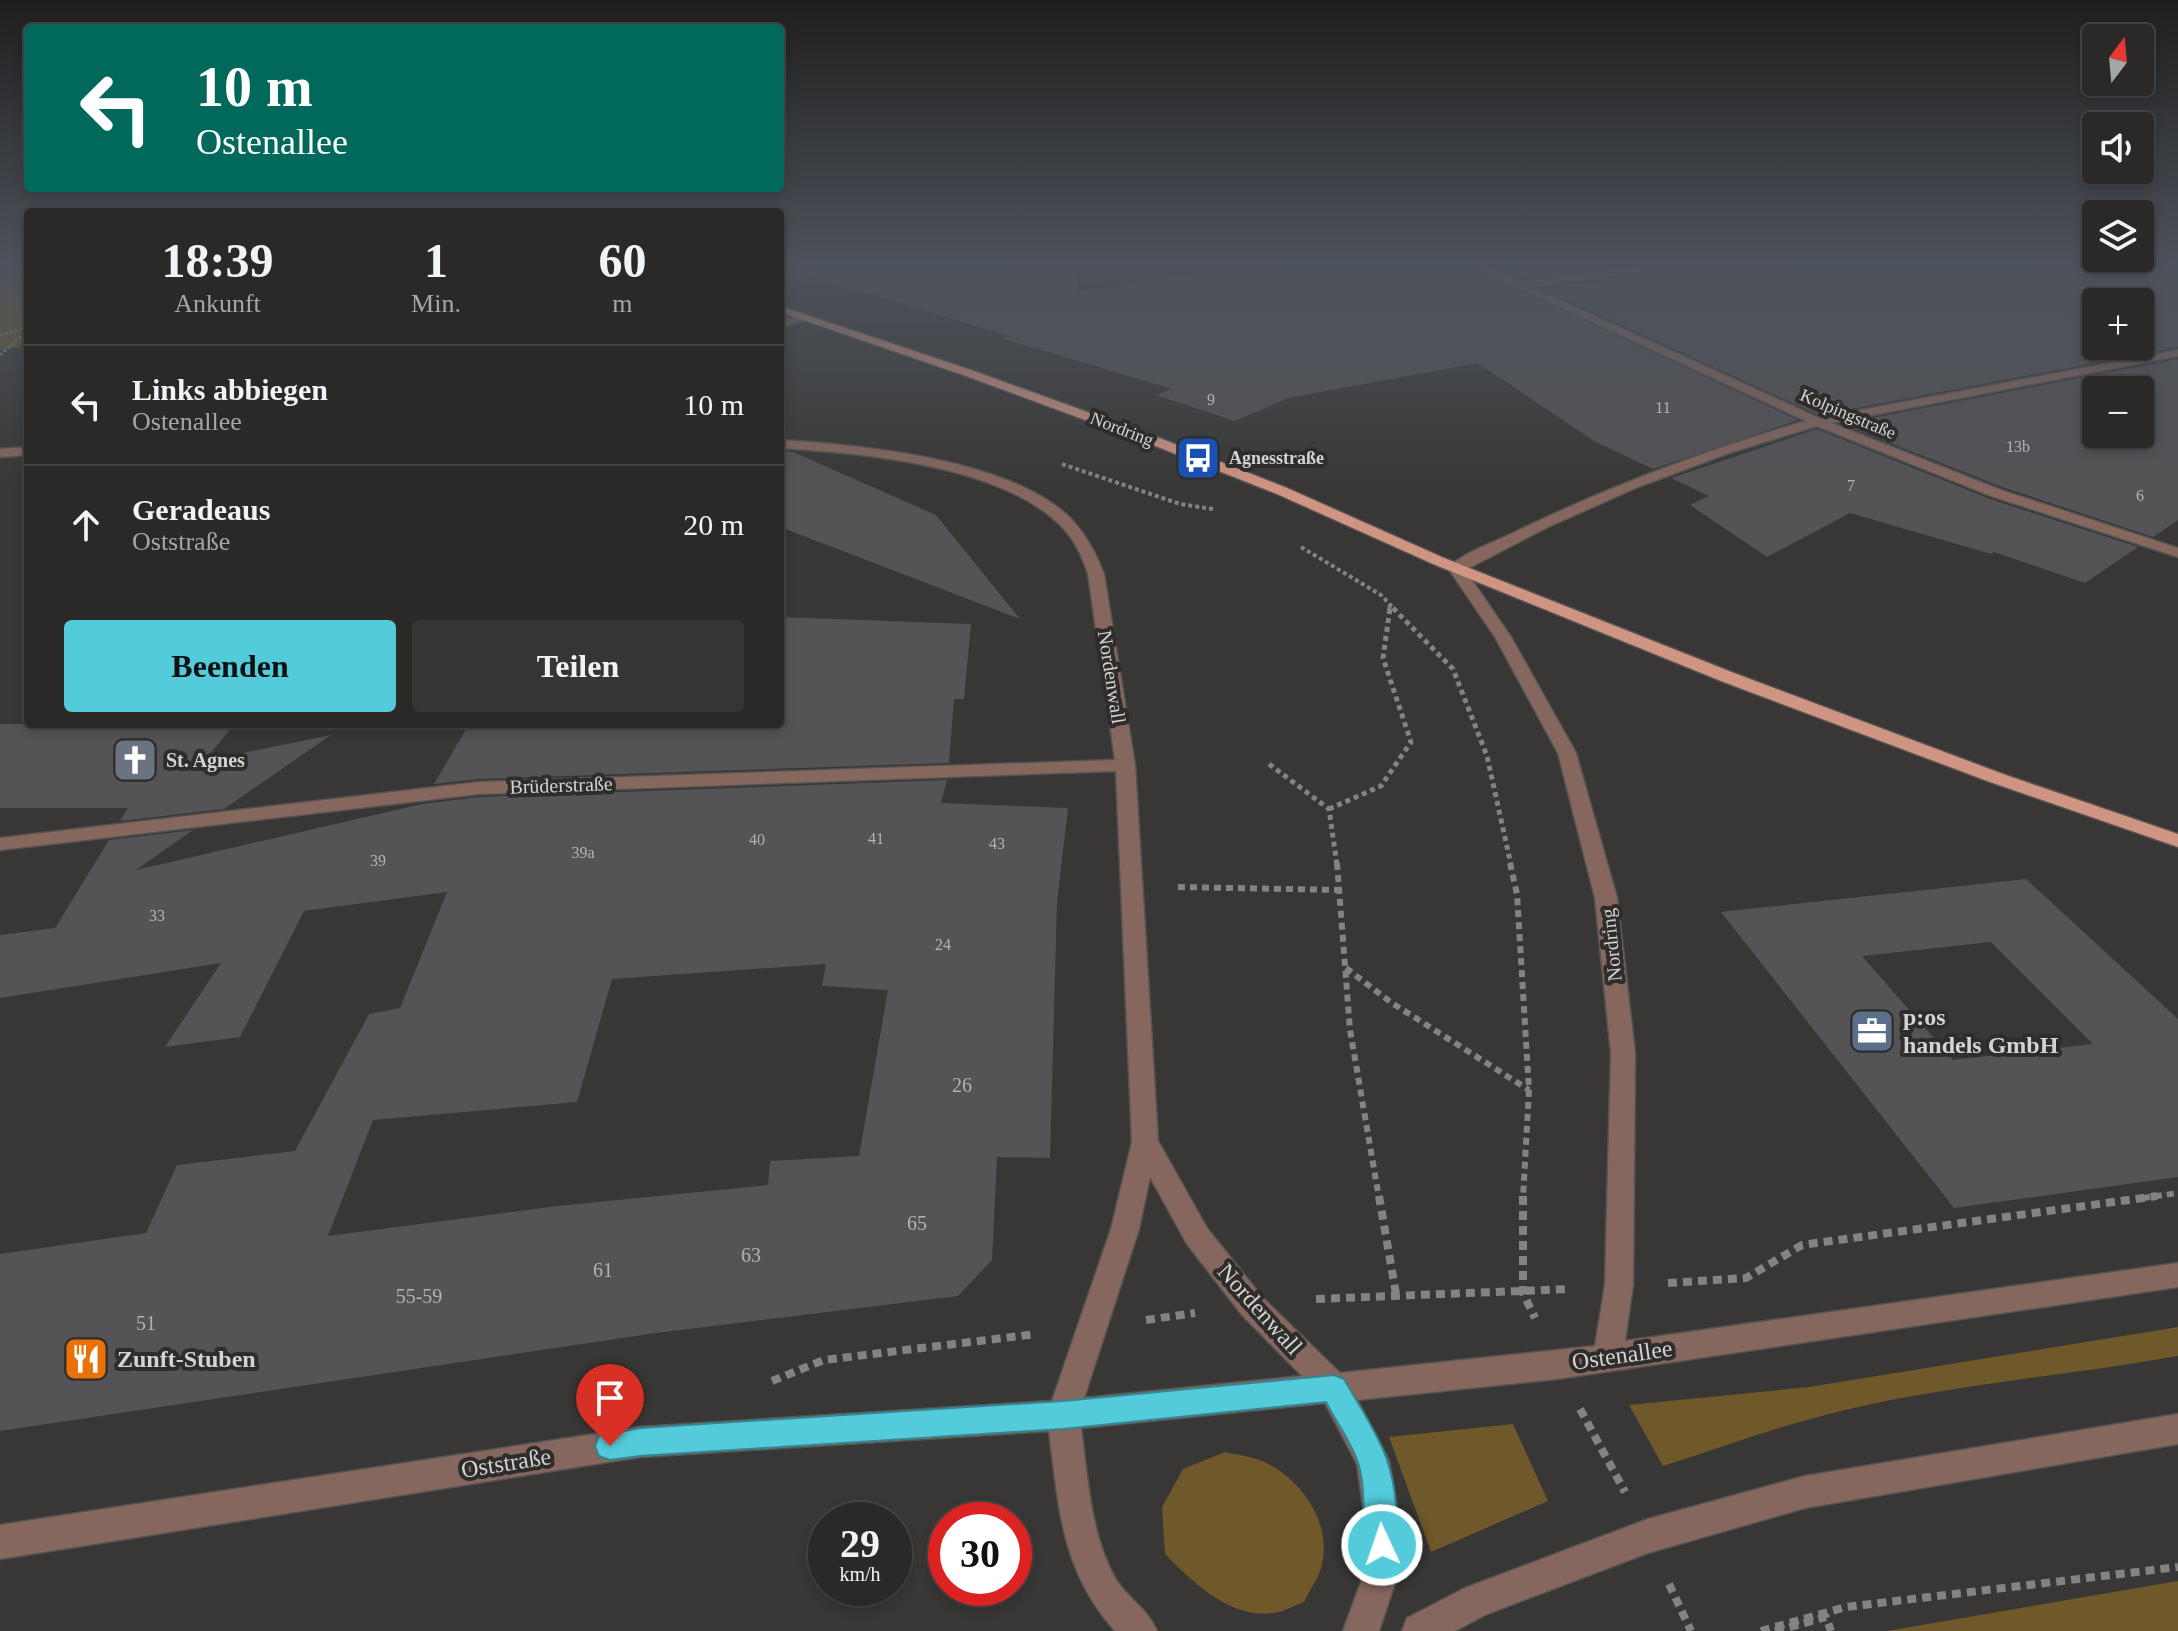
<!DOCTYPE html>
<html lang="de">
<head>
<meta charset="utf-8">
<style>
	:root { --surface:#2a2928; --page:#363534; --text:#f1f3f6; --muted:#a5a6a8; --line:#464545; --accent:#53cbda }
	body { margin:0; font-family:"Times New Roman",serif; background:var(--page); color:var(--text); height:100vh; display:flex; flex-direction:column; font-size:30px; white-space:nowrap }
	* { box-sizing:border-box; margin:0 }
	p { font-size:26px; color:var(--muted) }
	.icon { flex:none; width:44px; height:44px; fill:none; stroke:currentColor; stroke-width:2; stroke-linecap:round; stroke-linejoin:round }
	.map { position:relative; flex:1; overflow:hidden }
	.drawer { position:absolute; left:24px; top:208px; width:760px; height:520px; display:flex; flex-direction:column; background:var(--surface); border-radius:8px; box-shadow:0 4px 12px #0003,0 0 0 2px var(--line) }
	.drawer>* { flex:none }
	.top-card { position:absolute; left:24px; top:24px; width:760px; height:168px; border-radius:8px; box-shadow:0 4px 12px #0003,0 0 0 2px var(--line); background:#00695c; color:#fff; overflow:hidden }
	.needle { width:52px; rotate:16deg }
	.fabs { position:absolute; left:2082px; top:24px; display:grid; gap:16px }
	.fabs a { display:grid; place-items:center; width:72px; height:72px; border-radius:8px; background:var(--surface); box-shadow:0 4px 12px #0003,0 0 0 2px var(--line); font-size:40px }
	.speed { position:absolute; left:808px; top:1502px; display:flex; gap:16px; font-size:40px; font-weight:700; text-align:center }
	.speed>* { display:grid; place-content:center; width:104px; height:104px; border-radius:50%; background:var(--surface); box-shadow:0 4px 12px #0003,0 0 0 2px var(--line); line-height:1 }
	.speed small { font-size:20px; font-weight:400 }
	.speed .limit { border:12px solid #d22; background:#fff; color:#111 }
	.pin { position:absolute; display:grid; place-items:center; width:68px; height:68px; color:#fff; margin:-82px -34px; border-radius:50% 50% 50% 0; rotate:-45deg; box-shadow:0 0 8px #0007 }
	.pin .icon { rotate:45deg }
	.me { position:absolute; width:88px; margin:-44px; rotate:357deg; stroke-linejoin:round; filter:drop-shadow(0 0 6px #0008) }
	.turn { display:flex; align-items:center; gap:28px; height:168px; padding:0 40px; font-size:36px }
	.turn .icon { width:104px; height:104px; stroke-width:2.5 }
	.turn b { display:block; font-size:56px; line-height:68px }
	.eta { display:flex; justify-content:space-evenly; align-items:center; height:136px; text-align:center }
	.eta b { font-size:48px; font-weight:700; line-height:56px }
	.cta { display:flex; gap:16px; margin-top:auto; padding:16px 40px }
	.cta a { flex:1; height:92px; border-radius:8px; background:var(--accent); color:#111; font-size:32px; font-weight:700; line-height:92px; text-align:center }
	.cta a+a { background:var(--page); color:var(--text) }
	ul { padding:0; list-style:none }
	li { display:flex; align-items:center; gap:24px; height:120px; padding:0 40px; border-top:2px solid var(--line) }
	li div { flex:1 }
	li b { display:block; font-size:30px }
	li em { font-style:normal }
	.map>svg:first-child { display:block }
</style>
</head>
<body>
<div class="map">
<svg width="2178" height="1631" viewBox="0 0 2178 1631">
	<rect width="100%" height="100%" fill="#383735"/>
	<path fill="#6f582a" d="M 0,263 L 28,263 L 28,346 L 0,350 Z
		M 2178,1327 L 2178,1356 C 2061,1377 1940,1385 1825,1415 C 1770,1429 1717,1449 1663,1466 L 1629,1405 L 1809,1387 Z
		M 1513,1424 L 1548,1501 L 1431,1552 L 1389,1437 Z
		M 1225,1452 C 1237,1455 1250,1456 1262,1461 C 1301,1477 1334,1525 1321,1568 C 1318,1579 1309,1591 1304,1602 C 1295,1605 1284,1612 1274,1613 C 1229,1619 1193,1582 1165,1554 L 1162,1507 L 1183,1469 Z
		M 2178,1581 L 2178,1631 L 1887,1631 Z"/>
	<path fill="#545356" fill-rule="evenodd" d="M 813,263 L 1074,263 L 1078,292 L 1264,263 L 1462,263 L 1798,420 L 1653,469 L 1594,441 L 1478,363 L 1288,398 L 1235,421 L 1156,395 L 1172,389 L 1001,338 L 1009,336 L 811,276 Z
		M 1484,263 L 1642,263 L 1521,279 Z
		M 1686,263 L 2178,263 L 2178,347 L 1819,415 L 1542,289 L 1679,269 ZM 2096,302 L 2140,302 L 2140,346 L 2096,346 Z
		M 2178,359 L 2178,520 L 2153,537 L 2002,487 L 1842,424 ZM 2096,390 L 2140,390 L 2140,434 L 2096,434 Z
		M 1817,429 L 1990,499 L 2138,547 L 2085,583 L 1994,552 L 1991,554 L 1850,513 L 1767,557 L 1690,505 L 1709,496 L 1671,478 Z
		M 780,451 L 793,452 L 936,515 L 1020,619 L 780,527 Z
		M 780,617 L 971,624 L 964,699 L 954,699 L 949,763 L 479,779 L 434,784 L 469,724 L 780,724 Z
		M 0,724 L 235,724 L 204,761 L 331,735 L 224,809 L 120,821 L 128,808 L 0,808 Z
		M 947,780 L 941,803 L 1068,808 L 1057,902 L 1050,1158 L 997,1157 L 992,1260 L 958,1296 L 656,1333 L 0,1431 L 0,1254 L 146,1233 L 177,1165 L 295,1151 L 369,1014 L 400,1008 L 447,892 L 304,911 L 240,1037 L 165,1047 L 221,963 L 0,998 L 0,935 L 55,928 L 109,840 L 193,830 L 136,870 L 422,804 L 479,797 ZM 826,964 L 822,986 L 888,990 L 859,1156 L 770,1161 L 768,1185 L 557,1206 L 328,1236 L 373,1120 L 577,1102 L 612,979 Z
		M 2026,879 L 2178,1019 L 2178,1177 L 1954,1208 L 1721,912 ZM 1991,942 L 2093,1044 L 1953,1060 L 1862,956 Z"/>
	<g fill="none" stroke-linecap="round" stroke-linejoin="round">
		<g stroke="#545351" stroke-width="3">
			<path id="minor" d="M 1465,263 L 1477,263 L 1521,282 L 1661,263 L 1683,263 L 1679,266 L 1531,287 L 1819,418 L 2178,350 L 2178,356 L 1831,423 L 2001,490 L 2178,548 L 2178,557 L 1991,496 L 1817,426 L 1729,453 L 1638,487 L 1548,527 L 1465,570 L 1511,637 L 1576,753 L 1617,898 L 1635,1053 L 1633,1285 L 1625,1341 L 2178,1263 L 2178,1287 L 1557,1379 L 1357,1400 L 1389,1461 L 1399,1520 L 1399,1571 L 1379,1631 L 1343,1631 L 1365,1571 L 1365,1520 L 1357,1464 L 1325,1403 L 1081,1428 C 1088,1479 1090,1532 1115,1578 C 1127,1598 1148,1609 1157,1631 L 1115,1631 C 1061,1570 1059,1508 1049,1431 L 640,1457 L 0,1559 L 0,1525 L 640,1427 L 1052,1401 L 1111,1229 L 1132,1142 L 1116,771 L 479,794 L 0,850 L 0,838 L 479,782 L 1115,760 L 1088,574 C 1082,556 1075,540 1061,526 C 1001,465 862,453 780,448 L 780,440 C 861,445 1015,459 1073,521 C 1088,538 1096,554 1104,574 L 1135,765 L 1158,1141 L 1207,1228 L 1262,1297 L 1340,1373 L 1595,1346 L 1605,1285 L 1611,1053 L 1595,898 L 1558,753 L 1495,637 L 1448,568 C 1464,552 1493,543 1513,533 C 1608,487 1705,450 1806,421 ZM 1150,1177 L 1187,1244 L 1242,1315 L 1302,1376 L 1084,1398 L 1139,1229 Z
				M 805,314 L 810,317 L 809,319 L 780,327 L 780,321 Z
				M 28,447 L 28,455 L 0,457 L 0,449 Z
				M 2178,1414 L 2178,1444 L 1805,1508 L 1648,1553 L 1487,1614 L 1455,1631 L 1402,1631 L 1407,1618 L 1465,1588 L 1648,1519 L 1805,1476 Z"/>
		</g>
		<g stroke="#545351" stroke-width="3">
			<path id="major" d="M 780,306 L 974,371 L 1162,439 L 1287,488 L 1444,558 L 1734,673 L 2003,774 L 2178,834 L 2178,847 L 1990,782 L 1721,681 L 1433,564 L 1277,494 L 1153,445 L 966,376 L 780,312 Z"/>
		</g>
		<path stroke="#848381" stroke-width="3" stroke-dasharray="3 2" stroke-linecap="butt" d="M 0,267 L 28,266
			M 0,335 L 28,327
			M 0,355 L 28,330"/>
		<path stroke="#848381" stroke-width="4" stroke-dasharray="4 3" stroke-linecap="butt" d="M 1062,464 L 1180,504 L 1213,509
			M 1301,547 L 1381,595 L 1395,610
			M 1389,610 L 1390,605"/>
		<path stroke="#848381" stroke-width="5" stroke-dasharray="5 4" stroke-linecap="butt" d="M 1393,608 L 1453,669 L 1487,756 L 1511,865
			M 1269,764 L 1329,809 L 1337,865
			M 1329,809 L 1381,786 L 1411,742 L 1383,658 L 1390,608"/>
		<path stroke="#848381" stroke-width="6" stroke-dasharray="7 5" stroke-linecap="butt" d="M 1337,863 L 1350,1030 L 1379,1198
			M 1510,863 L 1517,894 L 1529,1090 L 1523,1198
			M 1178,887 L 1341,890
			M 1346,968 L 1392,1003 L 1529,1090
			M 2143,1198 L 2178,1193"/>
		<path stroke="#848381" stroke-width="8" stroke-dasharray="9 6" stroke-linecap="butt" d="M 1379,1196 L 1396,1294
			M 1523,1196 L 1523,1293 L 1535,1318
			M 1668,1283 L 1746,1278 L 1802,1245 L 2157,1196
			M 1316,1299 L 1570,1289
			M 1146,1320 L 1195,1313
			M 772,1381 L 824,1360 L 1036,1334
			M 1580,1409 L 1625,1492
			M 1669,1584 L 1691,1631
			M 1761,1631 L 1846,1607 L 2178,1567
			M 1775,1631 L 1826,1617 L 1831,1631"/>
		<use href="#minor" fill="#85675e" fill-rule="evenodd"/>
		<use href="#major" fill="#d09483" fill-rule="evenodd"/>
	</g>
	<linearGradient id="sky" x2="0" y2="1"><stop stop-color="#1f1e1d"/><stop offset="0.54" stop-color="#4d535c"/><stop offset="1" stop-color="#4d535c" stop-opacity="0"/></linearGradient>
	<rect width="2178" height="491" fill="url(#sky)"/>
	<path fill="#53cbda" stroke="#36848e" stroke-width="2" d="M 1334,1375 L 1344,1379 C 1358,1404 1376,1430 1386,1457 C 1395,1481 1402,1533 1393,1556 L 1382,1561 L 1371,1556 C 1359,1528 1368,1493 1358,1463 C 1352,1443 1336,1422 1326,1402 L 1063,1429 L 640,1456 L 610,1460 L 599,1456 L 595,1446 L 599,1436 L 640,1428 L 1063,1401 Z"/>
	<defs>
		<g id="bus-square" transform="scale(2.3)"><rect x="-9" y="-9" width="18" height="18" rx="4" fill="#1a4fb4" stroke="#2e2d2b"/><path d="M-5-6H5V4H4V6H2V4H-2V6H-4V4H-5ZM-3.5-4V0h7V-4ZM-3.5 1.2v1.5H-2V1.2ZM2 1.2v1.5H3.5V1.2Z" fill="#fff"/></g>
		<g id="church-square" transform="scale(2.3)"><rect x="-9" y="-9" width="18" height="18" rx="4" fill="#6b7280" stroke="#2e2d2b"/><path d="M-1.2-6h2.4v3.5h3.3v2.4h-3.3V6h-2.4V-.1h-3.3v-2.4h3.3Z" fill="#fff"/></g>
		<g id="office-square" transform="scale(2.3)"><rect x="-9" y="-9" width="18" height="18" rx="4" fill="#5c6f8a" stroke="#2e2d2b"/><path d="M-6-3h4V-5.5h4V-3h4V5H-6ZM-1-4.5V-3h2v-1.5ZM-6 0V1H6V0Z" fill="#fff"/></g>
		<g id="restaurant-square" transform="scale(2.3)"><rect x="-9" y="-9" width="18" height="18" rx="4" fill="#e8710a" stroke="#2e2d2b"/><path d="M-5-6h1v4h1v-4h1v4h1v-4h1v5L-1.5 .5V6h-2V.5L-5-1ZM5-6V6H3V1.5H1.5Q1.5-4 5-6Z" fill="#fff"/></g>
	</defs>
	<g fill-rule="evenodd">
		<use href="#bus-square" x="1198" y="458"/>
		<use href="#church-square" x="135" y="760"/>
		<use href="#office-square" x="1872" y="1031"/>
		<use href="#restaurant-square" x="86" y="1359"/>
	</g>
	<g text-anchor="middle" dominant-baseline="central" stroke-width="8" stroke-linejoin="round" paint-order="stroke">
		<g font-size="16" fill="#b3b3b2">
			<text x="1211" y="399">9</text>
			<text x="1663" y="407">11</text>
			<text x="2018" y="446">13b</text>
			<text x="1851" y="485">7</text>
			<text x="2140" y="495">6</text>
			<text x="876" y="838">41</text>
			<text x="757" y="839">40</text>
			<text x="997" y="843">43</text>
			<text x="583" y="852">39a</text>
			<text x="378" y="860">39</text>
			<text x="157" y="915">33</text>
			<text x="943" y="944">24</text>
		</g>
		<g font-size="18" fill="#d3d3d1" stroke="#2e2d2b">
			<text transform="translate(1848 414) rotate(23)">Kolpingstraße</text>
			<text transform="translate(1122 429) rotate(21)">Nordring</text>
		</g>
		<g font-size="18" font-weight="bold" fill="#d3d3d1" stroke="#2e2d2b" text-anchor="start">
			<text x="1229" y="458">Agnesstraße</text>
		</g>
		<g font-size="20" fill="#d3d3d1" stroke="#2e2d2b">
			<text transform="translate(1112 677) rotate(81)">Nordenwall</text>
			<text transform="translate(561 785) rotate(-2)">Brüderstraße</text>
			<text transform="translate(1611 945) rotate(-96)">Nordring</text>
		</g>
		<g font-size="20" font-weight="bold" fill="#d3d3d1" stroke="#2e2d2b" text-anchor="start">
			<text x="166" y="760">St. Agnes</text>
		</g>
		<g font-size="20" fill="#b3b3b2">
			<text x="962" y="1085">26</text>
			<text x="917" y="1223">65</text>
			<text x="751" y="1255">63</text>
			<text x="603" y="1270">61</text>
			<text x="419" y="1296">55-59</text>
			<text x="146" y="1323">51</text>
		</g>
		<g font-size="24" font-weight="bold" fill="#d3d3d1" stroke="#2e2d2b" text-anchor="start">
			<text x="1903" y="1017">p:os<tspan x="1903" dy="28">handels GmbH</tspan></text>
			<text x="117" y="1359">Zunft-Stuben</text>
		</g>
		<g font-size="24" fill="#d3d3d1" stroke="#2e2d2b">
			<text transform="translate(1260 1309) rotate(48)">Nordenwall</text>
			<text transform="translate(1622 1355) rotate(-8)">Ostenallee</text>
			<text transform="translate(506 1463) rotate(-9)">Oststraße</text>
		</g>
	</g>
</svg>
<div class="fabs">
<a><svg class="needle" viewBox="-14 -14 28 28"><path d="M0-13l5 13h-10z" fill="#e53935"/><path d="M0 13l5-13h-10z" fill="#a5a6a8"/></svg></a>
<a><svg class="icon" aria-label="sound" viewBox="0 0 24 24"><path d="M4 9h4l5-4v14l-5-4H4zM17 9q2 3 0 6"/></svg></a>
<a><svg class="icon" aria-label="layers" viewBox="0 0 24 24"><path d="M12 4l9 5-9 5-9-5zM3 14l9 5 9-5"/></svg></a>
<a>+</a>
<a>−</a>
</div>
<div class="speed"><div>29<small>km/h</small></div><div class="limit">30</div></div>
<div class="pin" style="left:610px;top:1446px;background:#d93025"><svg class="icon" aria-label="arrive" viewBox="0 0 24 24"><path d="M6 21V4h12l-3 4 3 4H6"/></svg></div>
<svg class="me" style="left:1382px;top:1545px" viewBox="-20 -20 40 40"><circle r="17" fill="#53cbda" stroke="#fff" stroke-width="3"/><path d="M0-11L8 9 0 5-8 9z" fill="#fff"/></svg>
<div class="top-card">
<div class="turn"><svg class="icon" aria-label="left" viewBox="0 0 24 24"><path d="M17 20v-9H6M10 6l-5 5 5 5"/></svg><div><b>10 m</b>Ostenallee</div></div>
</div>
<section class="drawer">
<div class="eta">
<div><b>18:39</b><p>Ankunft</p></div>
<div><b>1</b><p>Min.</p></div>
<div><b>60</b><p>m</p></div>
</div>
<ul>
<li><svg class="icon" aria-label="left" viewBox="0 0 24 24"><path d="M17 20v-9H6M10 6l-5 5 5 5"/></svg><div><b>Links abbiegen</b><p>Ostenallee</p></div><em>10 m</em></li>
<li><svg class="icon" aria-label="ahead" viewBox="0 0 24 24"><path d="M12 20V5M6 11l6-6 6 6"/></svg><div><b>Geradeaus</b><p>Oststraße</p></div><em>20 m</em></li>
</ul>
<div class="cta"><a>Beenden</a><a>Teilen</a></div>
</section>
</div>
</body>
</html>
